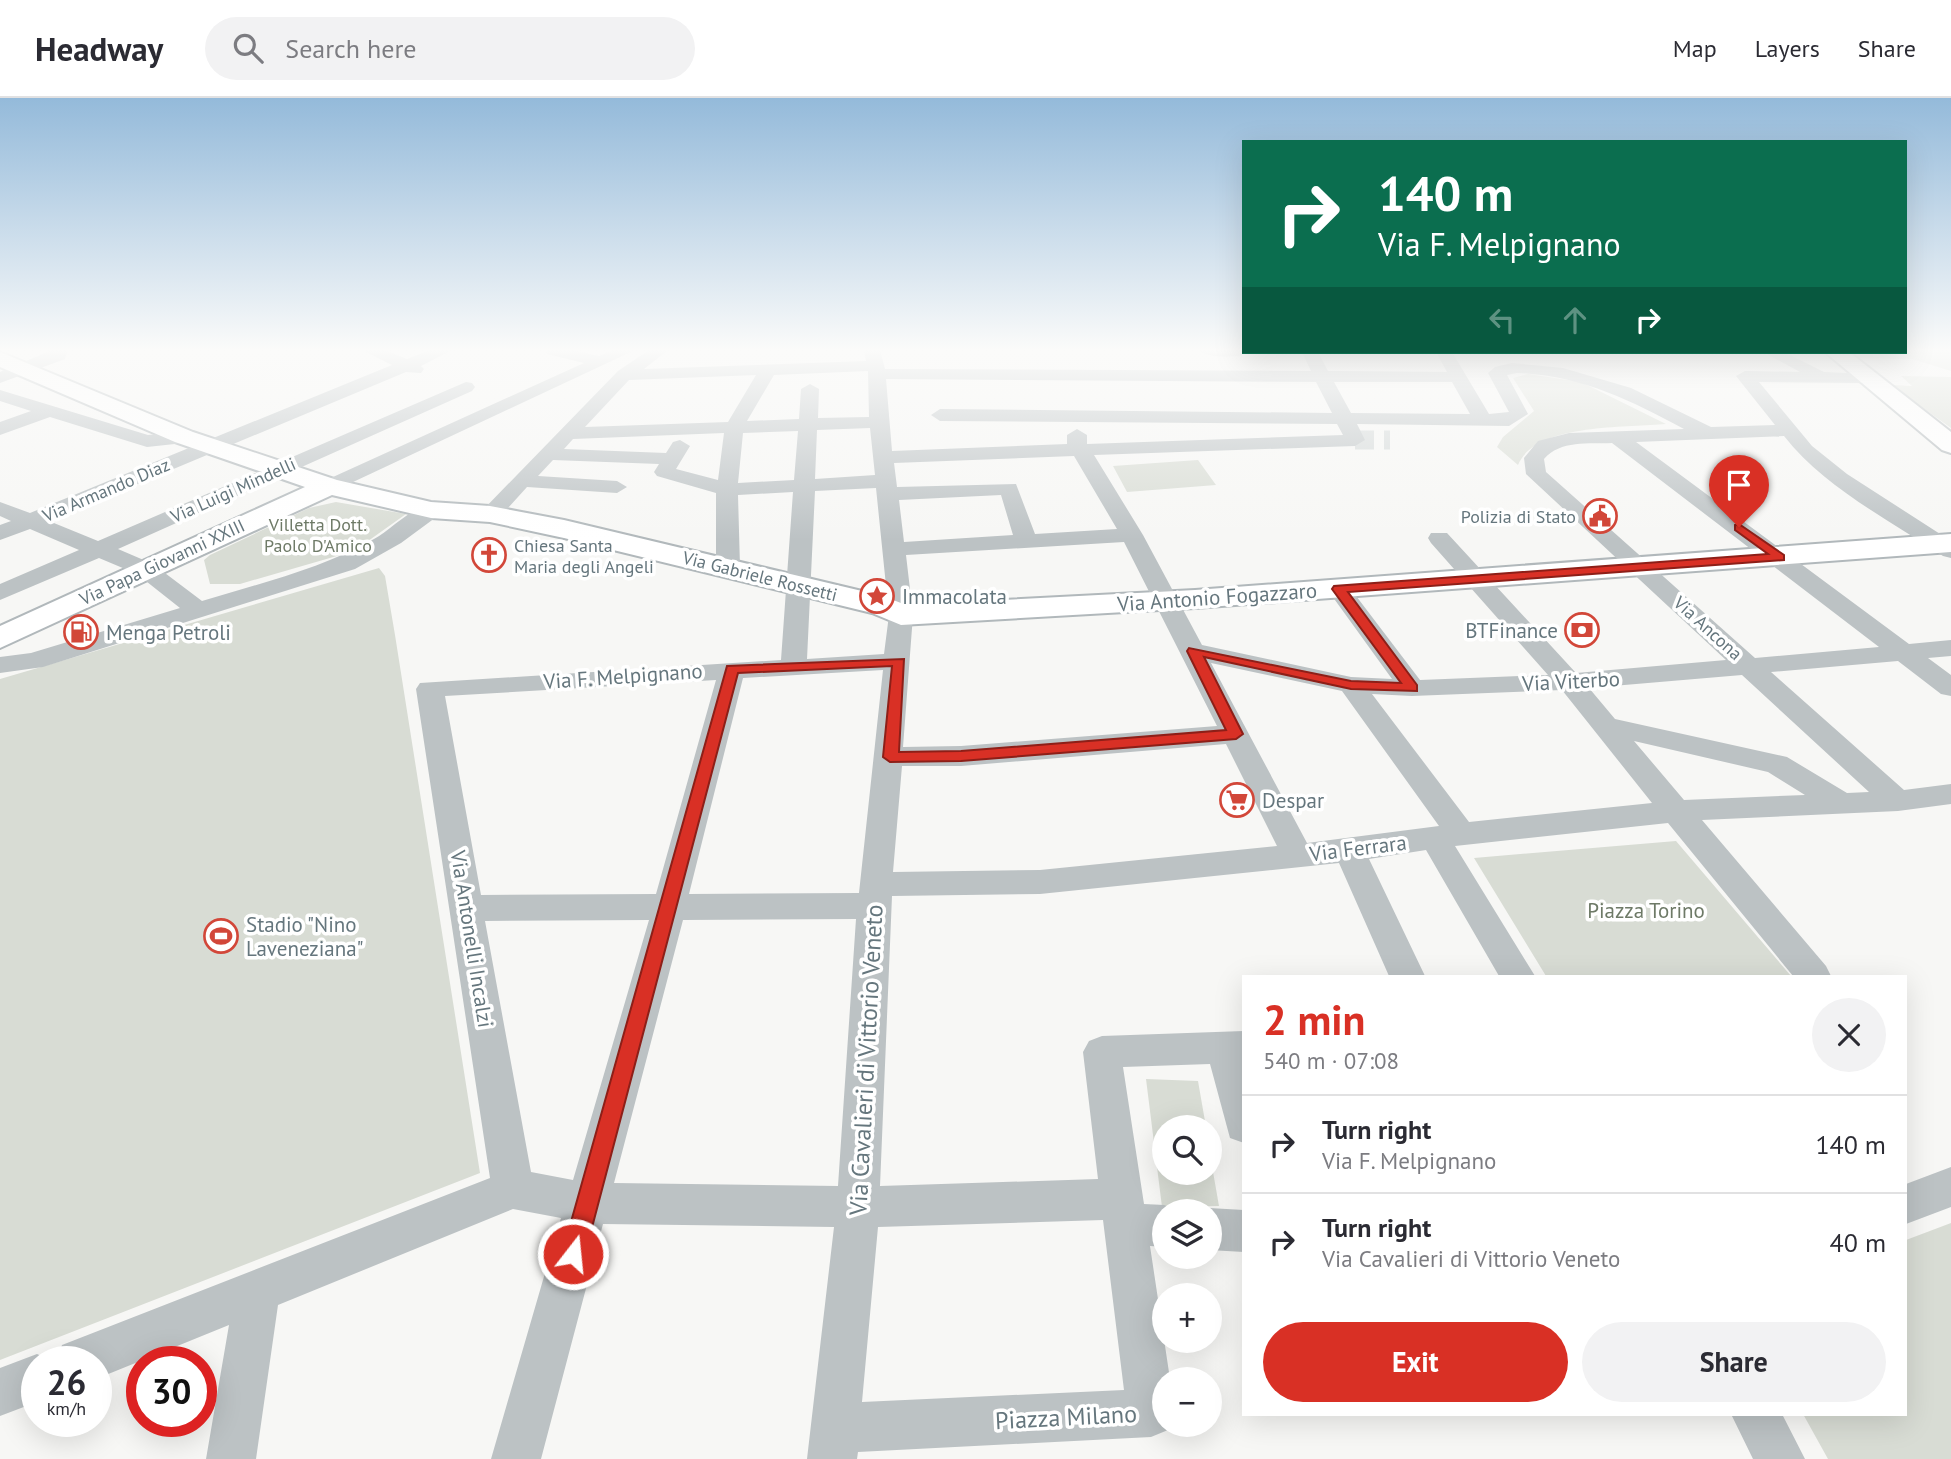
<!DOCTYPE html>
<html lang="en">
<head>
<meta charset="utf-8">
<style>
	:root { --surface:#fff; --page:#f2f2f3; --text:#2b2b33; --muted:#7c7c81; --line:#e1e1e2; --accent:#d93025 }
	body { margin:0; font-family:"PT Sans",sans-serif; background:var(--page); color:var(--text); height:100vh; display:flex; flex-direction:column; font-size:26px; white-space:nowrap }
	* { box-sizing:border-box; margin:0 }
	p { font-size:23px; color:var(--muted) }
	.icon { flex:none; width:38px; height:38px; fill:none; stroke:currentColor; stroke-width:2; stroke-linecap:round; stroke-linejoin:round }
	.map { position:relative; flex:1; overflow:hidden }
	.details { position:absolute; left:1242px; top:877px; width:665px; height:441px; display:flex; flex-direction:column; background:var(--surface); border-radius:0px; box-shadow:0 7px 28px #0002 }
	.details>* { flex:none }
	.banner { position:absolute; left:1242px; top:42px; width:665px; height:214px; border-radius:0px; box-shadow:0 7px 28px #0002; background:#0b6e4f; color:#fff; overflow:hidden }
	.fabs { position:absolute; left:1152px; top:1017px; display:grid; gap:14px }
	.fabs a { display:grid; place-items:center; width:70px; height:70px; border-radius:50%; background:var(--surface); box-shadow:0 7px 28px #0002; font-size:35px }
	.speed { position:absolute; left:21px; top:1248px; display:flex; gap:14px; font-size:35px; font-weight:700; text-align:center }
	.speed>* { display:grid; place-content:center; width:91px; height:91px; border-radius:50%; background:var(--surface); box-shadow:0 7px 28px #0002; line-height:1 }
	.speed small { font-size:18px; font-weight:400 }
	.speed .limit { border:10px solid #d22; background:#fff; color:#111 }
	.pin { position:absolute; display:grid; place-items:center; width:60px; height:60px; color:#fff; margin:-72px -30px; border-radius:50% 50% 50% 0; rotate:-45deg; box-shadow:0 0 7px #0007 }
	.pin .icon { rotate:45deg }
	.me { position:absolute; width:77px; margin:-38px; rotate:16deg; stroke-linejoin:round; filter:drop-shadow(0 0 5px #0008) }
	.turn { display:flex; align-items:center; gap:24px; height:147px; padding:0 21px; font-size:32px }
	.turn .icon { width:91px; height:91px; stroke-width:2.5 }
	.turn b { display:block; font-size:49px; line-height:60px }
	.lanes { display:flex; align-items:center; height:66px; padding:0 21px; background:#0003; justify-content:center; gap:35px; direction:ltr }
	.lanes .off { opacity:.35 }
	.round { display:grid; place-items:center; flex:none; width:74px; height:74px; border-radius:37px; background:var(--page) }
	.headline { display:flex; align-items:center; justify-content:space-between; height:119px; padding:0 21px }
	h1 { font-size:42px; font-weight:800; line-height:52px; color:var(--accent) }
	.cta { display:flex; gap:14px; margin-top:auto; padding:14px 21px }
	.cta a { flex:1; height:80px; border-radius:42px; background:var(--accent); color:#fff; font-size:28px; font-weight:800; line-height:80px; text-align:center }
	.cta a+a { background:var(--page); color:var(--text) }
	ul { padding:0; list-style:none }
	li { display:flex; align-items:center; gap:21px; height:98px; padding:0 21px; border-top:2px solid var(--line) }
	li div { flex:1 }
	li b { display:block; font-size:26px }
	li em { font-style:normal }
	header { display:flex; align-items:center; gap:42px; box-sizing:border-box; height:98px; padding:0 35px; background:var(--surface); border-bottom:2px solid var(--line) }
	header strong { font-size:33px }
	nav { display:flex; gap:38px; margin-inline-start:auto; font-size:24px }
	.search { width:490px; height:63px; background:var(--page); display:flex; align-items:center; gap:18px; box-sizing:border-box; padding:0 24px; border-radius:38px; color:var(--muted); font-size:26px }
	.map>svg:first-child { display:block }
</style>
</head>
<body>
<header>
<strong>Headway</strong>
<div class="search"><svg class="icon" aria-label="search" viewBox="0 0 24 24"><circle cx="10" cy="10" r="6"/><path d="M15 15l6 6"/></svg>Search here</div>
<nav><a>Map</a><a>Layers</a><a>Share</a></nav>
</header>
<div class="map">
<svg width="1951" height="1361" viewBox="0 0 1951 1361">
	<rect width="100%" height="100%" fill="#f7f7f5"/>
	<path fill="#d8dcd4" d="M 1951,252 L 1951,273 L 1912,261 L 1859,260 L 1851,254 Z
		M 1528,276 L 1581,284 L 1666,326 C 1626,330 1535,325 1518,367 L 1497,349 L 1503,339 L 1534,313 L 1513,280 Z
		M 1901,278 L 1951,279 L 1951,330 L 1891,287 L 1912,288 Z
		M 1198,362 L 1216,387 L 1127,394 L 1113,368 Z
		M 336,404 L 406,416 L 354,453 L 240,486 L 210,486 L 204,462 L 210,457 L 309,410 Z
		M 379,470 L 385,478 L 395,537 L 480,1075 L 0,1262 L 0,581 Z
		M 1676,743 L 1791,878 L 1546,878 L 1474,760 Z
		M 1146,981 L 1198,983 L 1206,1029 L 1164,1029 L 1164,1074 L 1209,1074 L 1209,1051 L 1219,1108 L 1162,1109 Z
		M 1951,1125 L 1951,1361 L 1828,1361 L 1803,1316 L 1906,1316 L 1906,1142 Z"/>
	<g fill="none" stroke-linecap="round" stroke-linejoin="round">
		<path stroke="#d2d7d7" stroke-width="19" stroke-dasharray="19 10" stroke-linecap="butt" d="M 1355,342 L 1390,342"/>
		<g stroke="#b1b8bb" stroke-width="4">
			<path id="secondary" d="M 0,254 L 193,334 L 337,382 L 431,404 L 490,408 L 564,422 L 883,498 L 906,507 L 1195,492 L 1951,436 L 1951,454 L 1195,510 L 901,527 L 872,515 L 564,440 L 490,424 L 431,420 L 332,397 L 0,550 L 0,528 L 305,389 L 175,344 L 0,269 Z
				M 1825,254 L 1849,254 L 1951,334 L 1951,355 L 1942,352 Z"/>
		</g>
		<path fill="#bcc2c4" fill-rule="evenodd" d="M 52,252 L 68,252 L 65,261 L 0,285 L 0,274 Z
			M 362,252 L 384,252 L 407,261 L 430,252 L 452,252 L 421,268 L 424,271 L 421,275 L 406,274 L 49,423 L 98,443 L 466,284 L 472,285 L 475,289 L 472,293 L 118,451 L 153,466 L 202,503 C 261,485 321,471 374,441 C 393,431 417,402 439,407 L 442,412 L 439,417 L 401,445 L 355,471 L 43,569 L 0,575 L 0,559 L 31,555 L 180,510 L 137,476 L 99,460 L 0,502 L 0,486 L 79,452 L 30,431 L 0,442 L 0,427 L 11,423 L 0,418 L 0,404 L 30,415 L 392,267 Z
			M 545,252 L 572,252 L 599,258 L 614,252 L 635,252 L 336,392 L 322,392 L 319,388 L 322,384 L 584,265 L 547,256 Z
			M 649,252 L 668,252 L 644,271 L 866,263 L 864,252 L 880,252 L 885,271 L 1311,273 L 1302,254 L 1318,254 L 1328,273 L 1447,274 L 1436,254 L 1452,254 L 1489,316 L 1509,314 L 1488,275 L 1495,269 L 1512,265 L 1563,270 L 1631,290 L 1711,329 L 1775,327 L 1736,278 L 1745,273 L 1800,274 L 1763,254 L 1784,254 L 1824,274 L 1873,276 L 1876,280 L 1867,285 L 1759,284 L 1812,348 L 1847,376 L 1951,443 L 1951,460 L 1943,458 C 1889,422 1824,389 1784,338 L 1636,344 L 1909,546 L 1951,542 L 1951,558 L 1928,560 L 1951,577 L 1951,598 L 1941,596 L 1898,563 L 1771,574 L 1904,692 L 1951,686 L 1951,706 L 1898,713 L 1702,722 L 1826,868 L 1831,878 L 1793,878 L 1668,725 L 1455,748 L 1535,878 L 1499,878 L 1426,752 L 1369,761 L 1425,878 L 1389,878 L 1339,765 L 1040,796 L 892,798 L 880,1088 L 1098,1081 L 1083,954 L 1089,943 L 1102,938 L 1244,933 L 1244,1045 L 1230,1040 L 1210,966 L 1123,969 L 1144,1106 L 1164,1107 L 1179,1113 L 1164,1113 L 1164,1149 L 1150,1148 L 1170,1281 L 1164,1281 L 1164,1326 L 1171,1326 L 1168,1332 L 1151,1339 L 858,1354 L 857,1361 L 807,1361 L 834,1129 L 603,1126 L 541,1361 L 491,1361 L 561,1120 L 513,1111 L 278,1207 L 256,1361 L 206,1361 L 229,1227 L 96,1281 L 96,1264 L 56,1264 L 62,1247 L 490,1080 L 416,591 L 420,585 L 781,562 L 793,394 L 738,397 L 740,469 L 736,474 L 720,474 L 716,469 L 716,395 L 657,378 L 654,374 L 659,366 L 553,362 L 538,378 L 617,383 L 627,389 L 617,395 L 527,389 L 498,421 L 490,423 L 479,416 L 618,273 ZM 868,273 L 869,319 L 818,320 L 819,291 L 810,286 L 801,291 L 799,321 L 747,323 L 774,277 ZM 1517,275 C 1579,277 1630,302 1684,331 L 1569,335 L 1538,343 L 1524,360 L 1526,376 L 1726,562 L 1576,575 L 1447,435 L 1431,435 L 1428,440 L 1431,445 L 1548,577 L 1420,582 L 1347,486 L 1331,486 L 1327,491 L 1392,581 L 1351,579 L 1202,547 L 1143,437 L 1094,357 L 1355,348 L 1365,342 L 1357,326 L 1509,328 L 1528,316 L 1507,277 ZM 756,277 L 728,324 L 585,329 L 629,282 ZM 886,281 L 1316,284 L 1332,315 L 940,311 L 931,317 L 940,323 L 1337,326 L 1343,337 L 1087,346 L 1087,337 L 1077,331 L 1067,337 L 1067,346 L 892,353 ZM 1334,284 L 1452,284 L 1470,316 L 1351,315 ZM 870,330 L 875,377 L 815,381 L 817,332 ZM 798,333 L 794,382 L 738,385 L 743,335 ZM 724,335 L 718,382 L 676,371 L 690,348 L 680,342 L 673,344 L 666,355 L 564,351 L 573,341 ZM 1612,345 L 1879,549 L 1755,560 L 1546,374 L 1544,361 C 1560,342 1589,346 1612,345 ZM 1074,358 L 1117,431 L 1035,436 L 1016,386 L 897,389 L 894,365 ZM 876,390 L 889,517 L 884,556 L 807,561 L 815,393 ZM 1001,397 L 1013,437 L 904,444 L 899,402 ZM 1124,444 L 1217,628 L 961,648 L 903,649 L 913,517 L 906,457 ZM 1211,565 L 1342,593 L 1439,728 L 1307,745 ZM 883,572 L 859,795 L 689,796 L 743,580 ZM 1742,577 L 1869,694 L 1847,695 L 1787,659 L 1615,621 L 1589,590 ZM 716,582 L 656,796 L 481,797 L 445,598 ZM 1562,592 L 1652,705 L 1469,724 L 1372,596 L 1412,598 ZM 1634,643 L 1768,674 L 1805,697 L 1684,702 ZM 1226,646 L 1277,748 L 1040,772 L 893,774 L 902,668 L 961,668 ZM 856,821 L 838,1088 L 614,1085 L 683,822 ZM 649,822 L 573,1082 L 531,1074 L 485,823 ZM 1103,1122 L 1124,1292 L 862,1304 L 878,1129 Z
			M 1199,252 L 1244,252 L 1251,254 C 1240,260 1207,261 1199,252 Z
			M 0,292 L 148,337 L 184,333 L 194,339 L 184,345 L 147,349 L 50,319 L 0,337 L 0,324 L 31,313 L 0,303 Z
			M 1951,1069 L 1951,1109 L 1906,1126 L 1906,1086 Z
			M 1209,1110 L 1244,1112 L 1244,1154 L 1209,1152 L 1209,1113 L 1201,1113 Z
			M 37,1256 L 54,1264 L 37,1264 L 37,1304 L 0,1318 L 0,1270 Z
			M 1731,1316 L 1782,1316 L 1805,1361 L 1753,1361 Z"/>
		<use href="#secondary" fill="#fff" fill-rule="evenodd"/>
	</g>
	<linearGradient id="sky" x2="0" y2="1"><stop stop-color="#94bada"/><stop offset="0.57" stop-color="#fbfbfa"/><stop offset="1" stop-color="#fbfbfa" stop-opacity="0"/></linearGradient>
	<rect width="1951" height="442" fill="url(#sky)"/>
	<path fill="#d93025" stroke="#8d1f18" stroke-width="2" d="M 1739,426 L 1784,457 L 1784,462 L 1348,494 L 1417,587 L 1417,593 L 1351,591 L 1204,559 L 1243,636 L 1236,641 L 961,663 L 890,664 L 883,659 L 892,568 L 738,575 L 585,1156 L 582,1165 L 573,1168 L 565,1165 L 562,1156 L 727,568 L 904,561 L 899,654 L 961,653 L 1226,632 L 1187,553 L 1189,550 L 1351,583 L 1401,585 L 1332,491 L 1334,488 L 1768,456 L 1735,432 L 1735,427 Z"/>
	<defs>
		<g id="civic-ring" transform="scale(1.75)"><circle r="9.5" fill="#fff" stroke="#d24739" stroke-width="1.5"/><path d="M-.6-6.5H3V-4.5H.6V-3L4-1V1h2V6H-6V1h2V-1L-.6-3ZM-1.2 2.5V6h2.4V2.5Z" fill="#d24739"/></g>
		<g id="church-ring" transform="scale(1.75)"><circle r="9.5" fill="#fff" stroke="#d24739" stroke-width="1.5"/><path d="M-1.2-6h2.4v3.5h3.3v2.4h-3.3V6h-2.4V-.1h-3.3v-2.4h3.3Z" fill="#d24739"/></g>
		<g id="sight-ring" transform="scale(1.75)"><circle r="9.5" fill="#fff" stroke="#d24739" stroke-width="1.5"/><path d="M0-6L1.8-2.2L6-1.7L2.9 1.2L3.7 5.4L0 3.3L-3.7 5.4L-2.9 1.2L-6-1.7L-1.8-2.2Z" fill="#d24739"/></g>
		<g id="bank-ring" transform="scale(1.75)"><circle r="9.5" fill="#fff" stroke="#d24739" stroke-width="1.5"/><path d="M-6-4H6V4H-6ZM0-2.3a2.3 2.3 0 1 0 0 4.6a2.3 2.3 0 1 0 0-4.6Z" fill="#d24739"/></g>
		<g id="fuel-ring" transform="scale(1.75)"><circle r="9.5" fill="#fff" stroke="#d24739" stroke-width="1.5"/><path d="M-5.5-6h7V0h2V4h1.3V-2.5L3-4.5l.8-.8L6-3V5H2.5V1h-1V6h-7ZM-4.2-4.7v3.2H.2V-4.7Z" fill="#d24739"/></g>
		<g id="supermarket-ring" transform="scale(1.75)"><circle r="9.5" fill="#fff" stroke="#d24739" stroke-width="1.5"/><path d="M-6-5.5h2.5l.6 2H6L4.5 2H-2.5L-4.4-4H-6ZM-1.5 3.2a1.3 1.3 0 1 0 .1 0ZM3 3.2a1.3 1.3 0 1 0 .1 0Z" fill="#d24739"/></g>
		<g id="stadium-ring" transform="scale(1.75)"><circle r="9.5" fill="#fff" stroke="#d24739" stroke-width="1.5"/><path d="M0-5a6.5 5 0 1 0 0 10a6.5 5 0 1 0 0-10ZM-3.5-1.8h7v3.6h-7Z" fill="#d24739"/></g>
	</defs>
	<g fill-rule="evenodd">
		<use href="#civic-ring" x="1600" y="418"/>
		<use href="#church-ring" x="489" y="457"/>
		<use href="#sight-ring" x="877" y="498"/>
		<use href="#bank-ring" x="1582" y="532"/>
		<use href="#fuel-ring" x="81" y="534"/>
		<use href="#supermarket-ring" x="1237" y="702"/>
		<use href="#stadium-ring" x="221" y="838"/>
	</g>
	<g text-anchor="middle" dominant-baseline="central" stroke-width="7" stroke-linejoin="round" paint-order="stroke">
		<g font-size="18" fill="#65767d" stroke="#fff">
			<text transform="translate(106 392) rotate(-23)">Via Armando Diaz</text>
			<text transform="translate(233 392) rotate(-24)">Via Luigi Mindelli</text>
			<text transform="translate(162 464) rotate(-25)">Via Papa Giovanni XXIII</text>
			<text transform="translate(760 478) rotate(14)">Via Gabriele Rossetti</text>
			<text transform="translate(1708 530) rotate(42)">Via Ancona</text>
		</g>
		<g font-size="18" fill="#65767d" stroke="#fff" text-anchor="end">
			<text x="1576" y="418">Polizia di Stato</text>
			<text x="514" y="447" text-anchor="start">Chiesa Santa<tspan x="514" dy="21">Maria degli Angeli</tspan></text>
		</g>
		<g font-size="18" fill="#6e7a67" stroke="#fff">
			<text x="318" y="426">Villetta Dott.<tspan x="318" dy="21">Paolo D'Amico</tspan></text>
		</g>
		<g font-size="21" fill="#65767d" stroke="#fff" text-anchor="start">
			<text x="902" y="498">Immacolata</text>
			<text x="1558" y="532" text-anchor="end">BTFinance</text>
			<text x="106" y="534">Menga Petroli</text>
			<text x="1262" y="702">Despar</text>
			<text x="246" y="826">Stadio "Nino<tspan x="246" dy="24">Laveneziana"</tspan></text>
		</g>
		<g font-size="21" fill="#65767d" stroke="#fff">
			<text transform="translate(1217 499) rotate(-4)">Via Antonio Fogazzaro</text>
			<text transform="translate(623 578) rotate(-4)">Via F. Melpignano</text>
			<text transform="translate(1571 583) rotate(-3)">Via Viterbo</text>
			<text transform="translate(1358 750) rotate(-7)">Via Ferrara</text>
			<text transform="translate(472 841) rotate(81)">Via Antonelli Incalzi</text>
		</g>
		<g font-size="21" fill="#6e7a67" stroke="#fff">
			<text x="1646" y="812">Piazza Torino</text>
		</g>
		<g font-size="24" fill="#65767d" stroke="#fff">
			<text transform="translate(866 962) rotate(-87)">Via Cavalieri di Vittorio Veneto</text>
			<text transform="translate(1066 1319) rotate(-3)">Piazza Milano</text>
		</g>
	</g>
</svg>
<div class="fabs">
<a><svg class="icon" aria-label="search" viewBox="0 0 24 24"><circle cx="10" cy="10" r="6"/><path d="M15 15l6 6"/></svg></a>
<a><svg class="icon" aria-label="layers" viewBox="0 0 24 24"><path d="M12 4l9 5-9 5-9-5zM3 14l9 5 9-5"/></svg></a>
<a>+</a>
<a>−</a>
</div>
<div class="speed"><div>26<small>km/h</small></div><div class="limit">30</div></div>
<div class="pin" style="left:1739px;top:429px;background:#d93025"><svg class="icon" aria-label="arrive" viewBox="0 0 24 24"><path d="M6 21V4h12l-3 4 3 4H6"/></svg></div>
<svg class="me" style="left:573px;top:1156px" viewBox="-20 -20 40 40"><circle r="17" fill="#d93025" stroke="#fff" stroke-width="3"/><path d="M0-11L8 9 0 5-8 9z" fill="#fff"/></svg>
<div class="banner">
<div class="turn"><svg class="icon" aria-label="right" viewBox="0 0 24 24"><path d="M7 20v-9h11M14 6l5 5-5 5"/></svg><div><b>140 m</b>Via F. Melpignano</div></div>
<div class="lanes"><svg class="icon off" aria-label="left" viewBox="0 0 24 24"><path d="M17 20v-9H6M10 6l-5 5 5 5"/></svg><svg class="icon off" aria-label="ahead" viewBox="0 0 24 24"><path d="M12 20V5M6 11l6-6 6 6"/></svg><svg class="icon" aria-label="right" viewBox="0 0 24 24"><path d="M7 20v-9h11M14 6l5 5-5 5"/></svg></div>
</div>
<section class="details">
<div class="headline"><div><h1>2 min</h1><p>540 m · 07:08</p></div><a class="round"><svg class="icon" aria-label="close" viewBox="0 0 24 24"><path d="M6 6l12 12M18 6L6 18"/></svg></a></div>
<ul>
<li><svg class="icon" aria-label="right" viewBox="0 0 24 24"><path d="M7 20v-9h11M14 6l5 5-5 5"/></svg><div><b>Turn right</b><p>Via F. Melpignano</p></div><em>140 m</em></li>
<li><svg class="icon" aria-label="right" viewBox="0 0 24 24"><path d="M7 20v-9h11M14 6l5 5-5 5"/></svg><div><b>Turn right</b><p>Via Cavalieri di Vittorio Veneto</p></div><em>40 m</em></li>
</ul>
<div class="cta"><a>Exit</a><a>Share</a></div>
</section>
</div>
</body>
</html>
